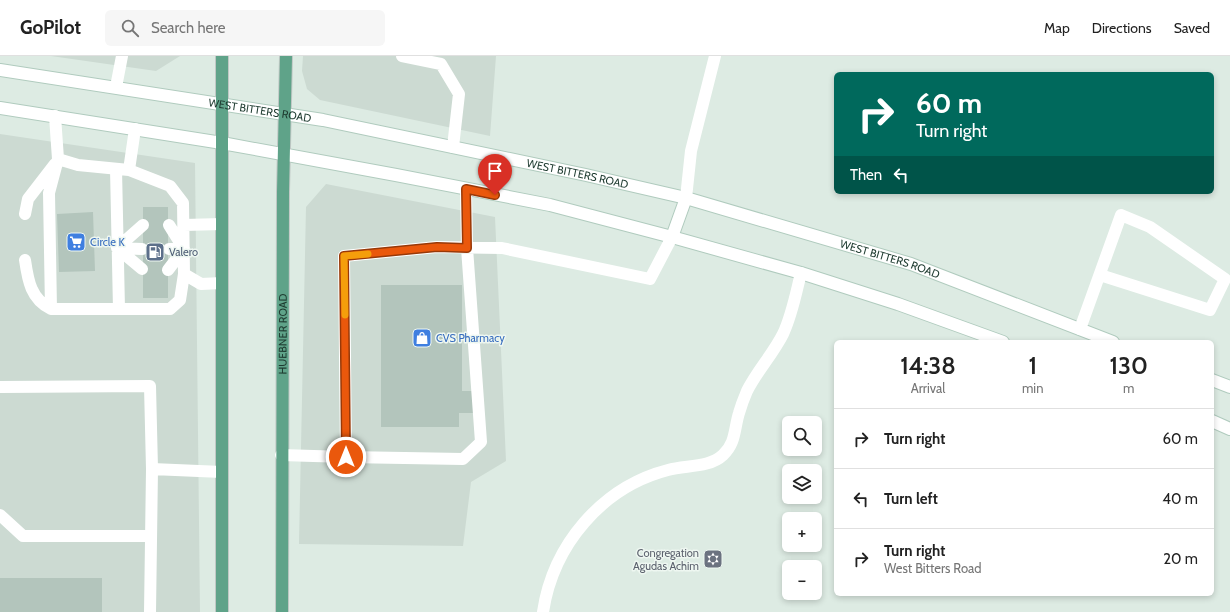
<!DOCTYPE html>
<html lang="en">
<head>
<meta charset="utf-8">
<style>
	:root { --surface:#fff; --page:#f6f6f6; --text:#222; --muted:#767676; --line:#e0e0e0 }
	body { margin:0; font-family:Cabin,sans-serif; background:var(--page); color:var(--text); height:100vh; display:flex; flex-direction:column; font-size:15px; white-space:nowrap }
	* { box-sizing:border-box; margin:0 }
	p { font-size:13px; color:var(--muted) }
	.icon { flex:none; width:22px; height:22px; fill:none; stroke:currentColor; stroke-width:2; stroke-linecap:round; stroke-linejoin:round }
	.map { position:relative; flex:1; overflow:hidden }
	.panel { position:absolute; left:834px; top:284px; width:380px; height:256px; display:flex; flex-direction:column; background:var(--surface); border-radius:6px; box-shadow:0 2px 6px #0003 }
	.panel>* { flex:none }
	.top-card { position:absolute; left:834px; top:16px; width:380px; height:122px; border-radius:6px; box-shadow:0 2px 6px #0003; background:#00695c; color:#fff; overflow:hidden }
	.buttons { position:absolute; left:782px; top:360px; display:grid; gap:8px }
	.buttons a { display:grid; place-items:center; width:40px; height:40px; border-radius:6px; background:var(--surface); box-shadow:0 2px 6px #0003; font-size:20px }
	.pin { position:absolute; display:grid; place-items:center; width:34px; height:34px; color:#fff; margin:-41px -17px; border-radius:50% 50% 50% 0; rotate:-45deg; box-shadow:0 0 4px #0007 }
	.pin .icon { rotate:45deg }
	.me { position:absolute; width:44px; margin:-22px; rotate:0deg; stroke-linejoin:round; filter:drop-shadow(0 0 3px #0008) }
	.turn { display:flex; align-items:center; gap:14px; height:84px; padding:0 16px; font-size:18px }
	.turn .icon { width:52px; height:52px; stroke-width:2.5 }
	.turn b { display:block; font-size:28px; line-height:34px }
	.then { display:flex; align-items:center; height:38px; padding:0 16px; background:#0003; gap:8px; font-size:15px }
	.eta { display:flex; justify-content:space-evenly; align-items:center; height:68px; text-align:center }
	.eta b { font-size:24px; font-weight:600; line-height:28px }
	ul { padding:0; list-style:none }
	li { display:flex; align-items:center; gap:12px; height:60px; padding:0 16px; border-top:1px solid var(--line) }
	li div { flex:1 }
	li b { display:block; font-size:15px }
	li em { font-style:normal }
	header { display:flex; align-items:center; gap:24px; box-sizing:border-box; height:56px; padding:0 20px; background:var(--surface); border-bottom:1px solid var(--line) }
	header strong { font-size:19px }
	nav { display:flex; gap:22px; margin-inline-start:auto; font-size:14px }
	.search { width:280px; height:36px; background:var(--page); display:flex; align-items:center; gap:10px; box-sizing:border-box; padding:0 14px; border-radius:6px; color:var(--muted); font-size:15px }
	.map>svg:first-child { display:block }
</style>
</head>
<body>
<header>
<strong>GoPilot</strong>
<div class="search"><svg class="icon" aria-label="search" viewBox="0 0 24 24"><circle cx="10" cy="10" r="6"/><path d="M15 15l6 6"/></svg>Search here</div>
<nav><a>Map</a><a>Directions</a><a>Saved</a></nav>
</header>
<div class="map">
<svg width="1230" height="556" viewBox="0 0 1230 556">
	<rect width="100%" height="100%" fill="#ddebe3"/>
	<path fill="#ccdad2" d="M 51,0 L 180,0 L 156,15 Z
		M 303,0 L 496,0 L 490,80 L 320,44 L 307,33 L 302,15 Z
		M 0,78 L 195,107 L 200,556 L 0,556 Z
		M 326,128 L 495,161 L 506,405 L 471,426 L 463,490 L 299,488 L 306,151 Z"/>
	<path fill="#b3c5bc" d="M 143,151 L 168,151 L 168,242 L 143,242 Z
		M 93,156 L 95,215 L 59,216 L 57,158 Z
		M 381,229 L 462,229 L 462,335 L 476,335 L 476,357 L 459,357 L 459,371 L 381,371 Z
		M 0,522 L 102,522 L 102,556 L 0,556 Z"/>
	<g fill="none" stroke-linecap="round" stroke-linejoin="round">
		<g stroke="#b0cbbe" stroke-width="14">
			<g id="secondary">
				<path id="s1" d="M 0,14 L 323,64 L 586,119 L 686,142 L 911,208 L 1113,286"/>
				<path d="M 0,52 L 222,87 L 396,119 L 550,149 L 672,181 L 801,217 L 898,248 L 1003,286"/>
				<path d="M 672,181 L 686,142"/>
				<path d="M 1212,324 L 1230,331"/>
				<path d="M 1212,365 L 1230,373"/>
			</g>
		</g>
		<g stroke="#c0c8c5" stroke-width="14">
			<g id="primary">
				<path d="M 222,556 L 222,0"/>
				<path id="s2" d="M 282,556 L 283,136 L 286,0"/>
			</g>
		</g>
		<path stroke="#fff" stroke-width="12" d="M 402,0 L 441,8 L 459,38 L 453,91
			M 116,31 L 122,0
			M 55,60 L 58,103 L 78,109 L 129,114 L 170,130 L 183,147 L 184,218 L 201,228 L 222,227
			M 116,113 L 119,253
			M 129,114 L 135,73
			M 686,142 L 691,95 L 715,0
			M 25,158 L 28,143 L 55,108
			M 169,169 L 184,193
			M 184,169 L 222,168
			M 117,192 L 143,169
			M 117,192 L 142,213
			M 117,192 L 142,193
			M 169,193 L 184,193
			M 25,204 C 28,225 31,243 51,253 L 170,253 L 180,244 L 184,218
			M 168,214 L 184,193
			M 51,253 L 49,137 L 58,103
			M 1080,273 L 1121,159 L 1150,171 L 1225,223 L 1210,254 L 1100,219
			M 0,331 L 150,330 L 152,413 L 150,556
			M 281,399 L 346,401 L 344,200 L 437,191 L 502,192 L 650,223 L 672,181
			M 346,401 L 463,403 L 481,386 L 467,192 L 466,133
			M 152,413 L 222,416
			M 0,459 L 23,480 L 150,480
			M 543,556 C 553,489 602,431 668,414 C 686,409 709,412 723,399 C 736,387 734,373 739,357 C 741,350 744,342 747,335 C 757,315 773,298 783,278 C 792,259 796,237 801,217"/>
		<use href="#secondary" stroke="#fff" stroke-width="12"/>
		<use href="#primary" stroke="#5fa389" stroke-width="12"/>
	</g>
	<g fill="none" stroke-linecap="round" stroke-linejoin="round">
		<g stroke="#983908" stroke-width="10">
			<path id="route" d="M 346,401 L 344,200 L 437,191 L 467,192 L 466,133 L 495,139"/>
		</g>
		<use href="#route" stroke="#ea580c" stroke-width="7"/>
		<path stroke="#f59e0b" stroke-width="7" d="M 345,259 L 344,200 L 368,198"/>
	</g>
	<defs>
		<g id="supermarket-square" transform="scale(1)"><rect x="-9" y="-9" width="18" height="18" rx="4" fill="#3f7fe0" stroke="#eef7f1"/><path d="M-6-5.5h2.5l.6 2H6L4.5 2H-2.5L-4.4-4H-6ZM-1.5 3.2a1.3 1.3 0 1 0 .1 0ZM3 3.2a1.3 1.3 0 1 0 .1 0Z" fill="#fff"/></g>
		<g id="fuel-square" transform="scale(1)"><rect x="-9" y="-9" width="18" height="18" rx="4" fill="#5c6f8a" stroke="#eef7f1"/><path d="M-5.5-6h7V0h2V4h1.3V-2.5L3-4.5l.8-.8L6-3V5H2.5V1h-1V6h-7ZM-4.2-4.7v3.2H.2V-4.7Z" fill="#fff"/></g>
		<g id="shop-square" transform="scale(1)"><rect x="-9" y="-9" width="18" height="18" rx="4" fill="#3f7fe0" stroke="#eef7f1"/><path d="M-5-2.5h2.3a2.7 3.5 0 0 1 5.4 0H5L5.5 6h-11ZM-1.5-2.5h3a1.5 2.3 0 0 0-3 0Z" fill="#fff"/></g>
		<g id="synagogue-square" transform="scale(1)"><rect x="-9" y="-9" width="18" height="18" rx="4" fill="#6b7280" stroke="#eef7f1"/><path d="M0-6.5L5.6 3.2H-5.6ZM0 6.5L5.6-3.2H-5.6Z" fill="#fff"/></g>
	</defs>
	<g fill-rule="evenodd">
		<use href="#supermarket-square" x="76" y="186"/>
		<use href="#fuel-square" x="155" y="196"/>
		<use href="#shop-square" x="422" y="282"/>
		<use href="#synagogue-square" x="713" y="503"/>
	</g>
	<g text-anchor="middle" dominant-baseline="central" stroke-width="3" stroke-linejoin="round" paint-order="stroke">
		<g font-size="11" fill="#1e3b30" stroke="#eef7f1">
			<text stroke="none"><textPath href="#s1" startOffset="263">WEST BITTERS ROAD</textPath></text>
			<text stroke="none"><textPath href="#s1" startOffset="587">WEST BITTERS ROAD</textPath></text>
			<text stroke="none"><textPath href="#s1" startOffset="911">WEST BITTERS ROAD</textPath></text>
			<text stroke="none"><textPath href="#s2" startOffset="278">HUEBNER ROAD</textPath></text>
		</g>
		<g font-size="11" fill="#366cbe" stroke="#eef7f1" text-anchor="start">
			<text x="90" y="186">Circle K</text>
			<text x="436" y="282">CVS Pharmacy</text>
		</g>
		<g font-size="11" fill="#4e5e75" stroke="#eef7f1" text-anchor="start">
			<text x="169" y="196">Valero</text>
		</g>
		<g font-size="11" fill="#5b616d" stroke="#eef7f1" text-anchor="end">
			<text x="699" y="497">Congregation<tspan x="699" dy="13">Agudas Achim</tspan></text>
		</g>
	</g>
</svg>
<div class="buttons">
<a><svg class="icon" aria-label="search" viewBox="0 0 24 24"><circle cx="10" cy="10" r="6"/><path d="M15 15l6 6"/></svg></a>
<a><svg class="icon" aria-label="layers" viewBox="0 0 24 24"><path d="M12 4l9 5-9 5-9-5zM3 14l9 5 9-5"/></svg></a>
<a>+</a>
<a>−</a>
</div>
<div class="pin" style="left:495px;top:139px;background:#d93025"><svg class="icon" aria-label="arrive" viewBox="0 0 24 24"><path d="M6 21V4h12l-3 4 3 4H6"/></svg></div>
<svg class="me" style="left:346px;top:401px" viewBox="-20 -20 40 40"><circle r="17" fill="#ea580c" stroke="#fff" stroke-width="3"/><path d="M0-11L8 9 0 5-8 9z" fill="#fff"/></svg>
<div class="top-card">
<div class="turn"><svg class="icon" aria-label="right" viewBox="0 0 24 24"><path d="M7 20v-9h11M14 6l5 5-5 5"/></svg><div><b>60 m</b>Turn right</div></div>
<div class="then">Then<svg class="icon" aria-label="left" viewBox="0 0 24 24"><path d="M17 20v-9H6M10 6l-5 5 5 5"/></svg></div>
</div>
<section class="panel">
<div class="eta">
<div><b>14:38</b><p>Arrival</p></div>
<div><b>1</b><p>min</p></div>
<div><b>130</b><p>m</p></div>
</div>
<ul>
<li><svg class="icon" aria-label="right" viewBox="0 0 24 24"><path d="M7 20v-9h11M14 6l5 5-5 5"/></svg><div><b>Turn right</b></div><em>60 m</em></li>
<li><svg class="icon" aria-label="left" viewBox="0 0 24 24"><path d="M17 20v-9H6M10 6l-5 5 5 5"/></svg><div><b>Turn left</b></div><em>40 m</em></li>
<li><svg class="icon" aria-label="right" viewBox="0 0 24 24"><path d="M7 20v-9h11M14 6l5 5-5 5"/></svg><div><b>Turn right</b><p>West Bitters Road</p></div><em>20 m</em></li>
</ul>
</section>
</div>
</body>
</html>
